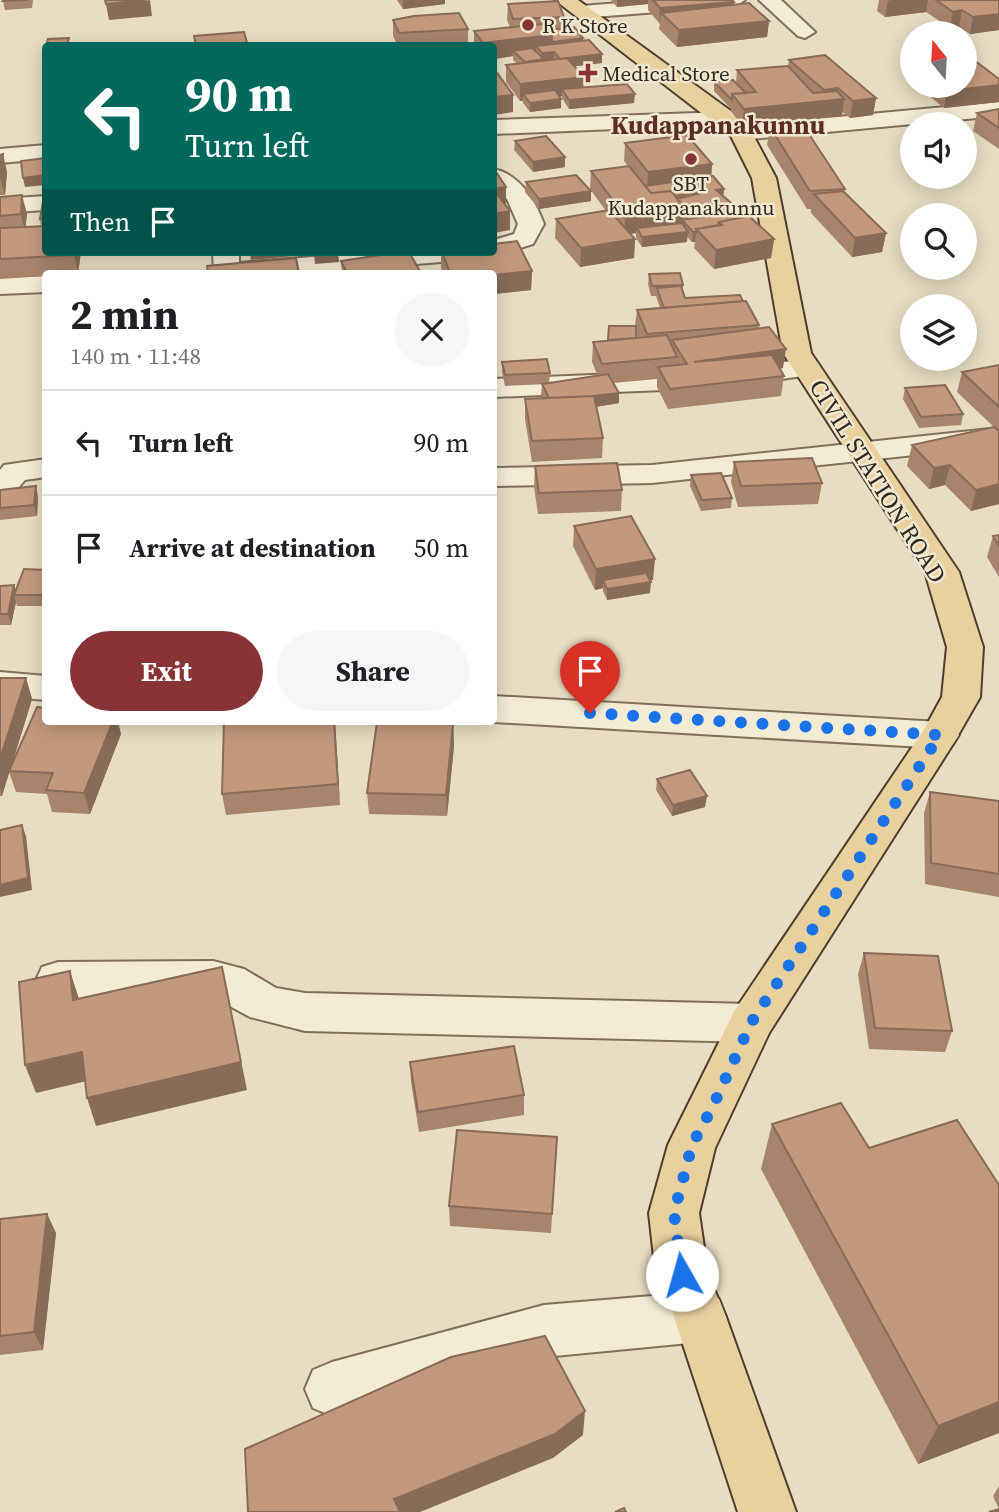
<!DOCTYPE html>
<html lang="en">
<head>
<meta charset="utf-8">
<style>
	:root { --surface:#fff; --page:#f6f6f6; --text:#202124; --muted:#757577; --line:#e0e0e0; --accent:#883335 }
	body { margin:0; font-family:"Source Serif 4",serif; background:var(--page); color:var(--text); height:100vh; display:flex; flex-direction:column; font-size:26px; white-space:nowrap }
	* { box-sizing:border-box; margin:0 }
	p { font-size:23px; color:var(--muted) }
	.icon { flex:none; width:38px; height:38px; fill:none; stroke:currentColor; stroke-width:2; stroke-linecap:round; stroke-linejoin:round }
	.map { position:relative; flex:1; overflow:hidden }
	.sheet { position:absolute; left:42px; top:270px; width:455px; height:455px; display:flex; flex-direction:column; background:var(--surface); border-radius:7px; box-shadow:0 4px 18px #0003 }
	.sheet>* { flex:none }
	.banner { position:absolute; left:42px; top:42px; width:455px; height:214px; border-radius:7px; box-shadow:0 4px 18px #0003; background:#00695c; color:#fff; overflow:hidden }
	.needle { width:46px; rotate:342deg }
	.controls { position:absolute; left:900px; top:21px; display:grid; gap:14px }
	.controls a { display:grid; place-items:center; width:77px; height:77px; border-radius:50%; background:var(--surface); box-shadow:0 4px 18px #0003; font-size:35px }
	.pin { position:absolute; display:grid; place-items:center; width:60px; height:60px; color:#fff; margin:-72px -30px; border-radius:50% 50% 50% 0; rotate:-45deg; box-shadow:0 0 7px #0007 }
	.pin .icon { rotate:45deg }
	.me { position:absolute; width:77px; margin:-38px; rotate:353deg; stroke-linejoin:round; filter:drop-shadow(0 0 5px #0008) }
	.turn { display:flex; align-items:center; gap:24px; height:147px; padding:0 28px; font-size:32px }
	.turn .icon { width:91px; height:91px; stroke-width:2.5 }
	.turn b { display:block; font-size:49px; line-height:60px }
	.then { display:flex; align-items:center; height:66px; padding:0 28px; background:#0003; gap:14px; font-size:26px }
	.round { display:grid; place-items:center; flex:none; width:74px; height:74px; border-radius:37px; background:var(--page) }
	.headline { display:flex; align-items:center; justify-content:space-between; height:119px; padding:0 28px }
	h1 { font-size:42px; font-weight:700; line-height:52px }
	.action { display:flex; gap:14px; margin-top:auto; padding:14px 28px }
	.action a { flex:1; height:80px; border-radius:42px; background:var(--accent); color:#fff; font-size:28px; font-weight:700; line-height:80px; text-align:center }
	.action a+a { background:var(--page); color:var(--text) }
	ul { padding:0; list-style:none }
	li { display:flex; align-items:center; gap:21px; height:105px; padding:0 28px; border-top:2px solid var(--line) }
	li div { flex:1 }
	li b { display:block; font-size:26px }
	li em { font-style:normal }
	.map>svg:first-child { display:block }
</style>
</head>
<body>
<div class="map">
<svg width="999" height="1512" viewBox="0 0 999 1512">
	<rect width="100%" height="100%" fill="#e8ddc3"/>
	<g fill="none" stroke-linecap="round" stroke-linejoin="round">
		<g stroke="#806f5c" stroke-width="4">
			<path id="minor" d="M 659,0 L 745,0 L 735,6 L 581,18 L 571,12 L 581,6 Z
				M 759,0 L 781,0 L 815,32 L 805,38 L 798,36 Z
				M 999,102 L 999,116 L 741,140 L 730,133 L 741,126 Z
				M 727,112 L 738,119 L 735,124 L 494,134 L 494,120 Z
				M 46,145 L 46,159 L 0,163 L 0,149 Z
				M 494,169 C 520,175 535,200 544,224 L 533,244 L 494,256 L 484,252 L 494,252 L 494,240 L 514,234 L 518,224 L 507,199 L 494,186 Z
				M 46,196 L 46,210 L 0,213 L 0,199 Z
				M 213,252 L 239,252 L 239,263 L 372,252 L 478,252 L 474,257 L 465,260 L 308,273 L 214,273 Z
				M 46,276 L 46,292 L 0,294 L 0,278 Z
				M 807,359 L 817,362 L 821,368 L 817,374 L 682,393 L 663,390 L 494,397 L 494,379 L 663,372 L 682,375 Z
				M 999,428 L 999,446 L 652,483 L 494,486 L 494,468 L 652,465 Z
				M 46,459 L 46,477 L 25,480 L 11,496 L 0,499 L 0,470 L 4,465 Z
				M 0,672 L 46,676 L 46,700 L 0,696 Z
				M 494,696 L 940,722 L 953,726 L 959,735 L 953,744 L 940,748 L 494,722 L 491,721 Z
				M 213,961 L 244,969 L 276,988 L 305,993 L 751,1004 L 767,1010 L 774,1023 L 767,1036 L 751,1042 L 305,1031 L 250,1017 L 213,997 L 58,998 L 42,993 L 36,980 L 42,967 L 58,962 Z
				M 700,1292 L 719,1299 L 726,1317 L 719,1335 L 700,1342 L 544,1357 L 332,1416 L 313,1408 L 305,1389 L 313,1370 L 332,1362 L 544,1305 Z"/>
		</g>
		<g stroke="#4f3e30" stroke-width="4">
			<path id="major" d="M 555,0 L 578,0 L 735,114 L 752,133 L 776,178 L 811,353 L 959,572 L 983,647 L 980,697 L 953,744 L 769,1033 L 715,1148 L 699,1213 L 708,1275 L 726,1317 L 796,1512 L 738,1512 L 674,1317 L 656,1275 L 649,1213 L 668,1145 L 735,1010 L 925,728 L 942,697 L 947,647 L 925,572 L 783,353 L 752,178 L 731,136 Z"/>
		</g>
		<use href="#minor" fill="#f4ebd5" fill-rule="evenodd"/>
		<use href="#major" fill="#e8d09f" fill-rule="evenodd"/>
	</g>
	<path fill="#a7846c" d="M 33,0 L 32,8 L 5,10 L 3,1 Z
		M 397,0 L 445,0 L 445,4 L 403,9 Z
		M 611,0 L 732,0 L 734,2 L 734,5 L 769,21 L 767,37 L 677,47 L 659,29 L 660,24 L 648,10 L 648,4 L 617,7 Z
		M 879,0 L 999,0 L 999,30 L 970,34 L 959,27 L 950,28 L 926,12 L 885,17 L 877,11 Z
		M 508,4 L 564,17 L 564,28 L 583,38 L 583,41 L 602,63 L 575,66 L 583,87 L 634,103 L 569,109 L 562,98 L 562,96 L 560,97 L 561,108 L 530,112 L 523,103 L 523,101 L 520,101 L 506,82 L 506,65 L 517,64 L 513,60 L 513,56 L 494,59 L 494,46 L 474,46 L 474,31 L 510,27 L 507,20 Z
		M 393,20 L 468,29 L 468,45 L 398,46 L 393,36 Z
		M 789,60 L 876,98 L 873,115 L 850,118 L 842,112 L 842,116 L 742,126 L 731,111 L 731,109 L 714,91 L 714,82 L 736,83 L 737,70 L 788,66 Z
		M 999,79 L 999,102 L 944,108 L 917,86 L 964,86 Z
		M 999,109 L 999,149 L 973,131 L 977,113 Z
		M 770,127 L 845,189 L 844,192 L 886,233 L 882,252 L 852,257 L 811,213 L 811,209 L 807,209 L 767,145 Z
		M 515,141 L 565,167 L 533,172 L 514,150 Z
		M 625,143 L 712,164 L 711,176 L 724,189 L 723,196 L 736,207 L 735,214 L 739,218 L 774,239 L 771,258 L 714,269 L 694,248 L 695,242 L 692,242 L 687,237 L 687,242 L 642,247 L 636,238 L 636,233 L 631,234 L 635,239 L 634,258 L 580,267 L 555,238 L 556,219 L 606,211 L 590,189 L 591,171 L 628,166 L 624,161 Z
		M 0,155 L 7,172 L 5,195 L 0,195 Z
		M 526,182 L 591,201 L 539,209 L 525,192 Z
		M 46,196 L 46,252 L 81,252 L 78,273 L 46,273 L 46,276 L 0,279 L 0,197 L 27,214 L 25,227 L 41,226 L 40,219 Z
		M 441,252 L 494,252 L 532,271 L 531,290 L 494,294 L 494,273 L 443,273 L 441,268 Z
		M 341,261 L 421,273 L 342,273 Z
		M 649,274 L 683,285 L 683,291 L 685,298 L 743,301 L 759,325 L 759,328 L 783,368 L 780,369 L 784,376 L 781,396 L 668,409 L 657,387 L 657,379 L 613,383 L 619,403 L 596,407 L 603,438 L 602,458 L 532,462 L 525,419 L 525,399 L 543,398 L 541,395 L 542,384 L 547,384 L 505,386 L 502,372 L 502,362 L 550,373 L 549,383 L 598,376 L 592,362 L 593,342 L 608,340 L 635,326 L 637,310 L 660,308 L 656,296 L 651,296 L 648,284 Z
		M 999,365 L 999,504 L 971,511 L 945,485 L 929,489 L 907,466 L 912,445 L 994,427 L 957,392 L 962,372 Z
		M 905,388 L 963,414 L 961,425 L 919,428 L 903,399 Z
		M 734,462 L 822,483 L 818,504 L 738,507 L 731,482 Z
		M 535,466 L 622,490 L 621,511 L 538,514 L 534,487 Z
		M 691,475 L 732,498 L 731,508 L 701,511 L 690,486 Z
		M 0,490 L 38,497 L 37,516 L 0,520 Z
		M 574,526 L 653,580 L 650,580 L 650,593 L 607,600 L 603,591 L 603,588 L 595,590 L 573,546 Z
		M 999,535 L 999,577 L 987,557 L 993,536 Z
		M 46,570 L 46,606 L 17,606 L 16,602 L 11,625 L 0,625 L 0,586 L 14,585 L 16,591 Z
		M 26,678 L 32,699 L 12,765 L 121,734 L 90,814 L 52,812 L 47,794 L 16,792 L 9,772 L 2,796 L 0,796 L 0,759 Z
		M 335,721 L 340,805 L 226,815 L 222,794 Z
		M 453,724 L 454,746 L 447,816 L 369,814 L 367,793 Z
		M 657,779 L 705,807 L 672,816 L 656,790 Z
		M 930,792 L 999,801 L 999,897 L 925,884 L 924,813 Z
		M 864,953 L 952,1031 L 945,1052 L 869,1049 L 858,974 Z
		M 410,1062 L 524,1095 L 524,1115 L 419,1132 L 411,1082 Z
		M 772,1124 L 869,1148 L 999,1433 L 918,1464 L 761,1169 Z
		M 557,1137 L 551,1233 L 450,1226 L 449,1206 Z
		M 47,1214 L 56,1233 L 43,1350 L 0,1355 L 0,1219 Z
		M 999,1486 L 999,1512 L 999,1509 L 993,1496 Z"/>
	<path fill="#886b58" d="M 150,0 L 152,16 L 109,20 L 106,4 Z
		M 403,0 L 445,0 L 445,4 L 403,9 Z
		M 617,0 L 648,0 L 648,4 L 617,7 Z
		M 893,0 L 928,0 L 926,12 L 885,17 L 888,1 Z
		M 734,2 L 733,18 L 661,13 L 659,25 L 660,8 Z
		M 962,10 L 959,27 L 950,28 L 953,12 Z
		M 999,14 L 999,30 L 970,34 L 973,17 Z
		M 769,21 L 767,37 L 677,47 L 679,30 Z
		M 552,35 L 552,52 L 554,52 L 554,61 L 525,62 L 542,59 L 542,53 L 536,46 L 536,54 L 513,51 L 513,56 L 494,59 L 494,46 L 483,46 L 483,43 Z
		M 583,38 L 583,47 L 553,50 L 553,42 Z
		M 602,54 L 602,63 L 560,68 L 560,59 Z
		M 584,77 L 583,94 L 562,89 L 562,96 L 528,100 L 523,94 L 523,101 L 520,101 L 520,84 Z
		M 999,85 L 999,102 L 944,108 L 947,91 Z
		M 838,88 L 836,100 L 844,99 L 842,116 L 742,126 L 744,109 L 822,101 L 824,90 Z
		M 635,94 L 634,103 L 569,109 L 569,100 Z
		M 513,95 L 513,112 L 494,115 L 494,97 Z
		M 876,98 L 873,115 L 850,118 L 853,101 Z
		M 561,99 L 561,108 L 530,112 L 530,103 Z
		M 3,154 L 7,172 L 5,195 L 0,177 Z
		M 565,157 L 565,167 L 533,172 L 533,162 Z
		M 712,164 L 711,182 L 647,190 L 648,172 Z
		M 46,175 L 46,185 L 25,187 L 23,178 Z
		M 506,187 L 506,206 L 494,208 L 494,189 Z
		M 724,189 L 723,199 L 716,190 Z
		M 591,191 L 591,201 L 539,209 L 539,199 Z
		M 705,192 L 704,202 L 654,199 Z
		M 22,195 L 27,214 L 25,233 L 21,214 Z
		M 736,207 L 735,216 L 692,226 L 693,216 Z
		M 685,208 L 683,222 L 682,220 L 681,227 L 637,228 L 636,233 L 624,235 L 625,216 Z
		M 510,211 L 510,230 L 494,233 L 494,214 Z
		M 688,232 L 687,242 L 642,247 L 642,237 Z
		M 693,232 L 696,232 L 695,242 L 692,242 Z
		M 886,233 L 882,252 L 852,257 L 855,238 Z
		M 635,239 L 634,258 L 580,267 L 581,248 Z
		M 774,239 L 771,258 L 714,269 L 716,250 Z
		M 74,252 L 81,252 L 78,273 L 74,255 Z
		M 250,252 L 304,252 L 304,255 L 251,260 Z
		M 338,252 L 339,262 L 315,264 L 314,254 Z
		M 532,271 L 531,290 L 494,294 L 494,275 Z
		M 786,349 L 783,368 L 692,382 L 694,362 Z
		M 619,393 L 619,403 L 552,414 L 552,403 Z
		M 950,465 L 945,485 L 929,489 L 934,468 Z
		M 999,484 L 999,504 L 971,511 L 976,490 Z
		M 36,486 L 38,497 L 37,516 L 34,505 Z
		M 655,559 L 653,580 L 607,588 L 603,580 L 603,588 L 595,590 L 596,569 Z
		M 651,582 L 650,593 L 607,600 L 607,589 Z
		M 14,585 L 17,595 L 14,595 L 16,602 L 11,625 L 8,614 Z
		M 26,678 L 32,699 L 2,796 L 0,789 L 0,759 Z
		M 113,721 L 118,721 L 121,734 L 90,814 L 84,793 Z
		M 334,721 L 335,724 L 340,805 L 338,784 Z
		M 453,724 L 454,746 L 447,816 L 446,795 Z
		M 707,796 L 705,807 L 672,816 L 673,805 Z
		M 22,825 L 26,836 L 32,890 L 0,897 L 0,885 Z
		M 222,967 L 247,1090 L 96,1126 L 87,1098 Z
		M 70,971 L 79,999 L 73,1000 Z
		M 82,1052 L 91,1080 L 36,1093 L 25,1065 Z
		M 47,1214 L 56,1233 L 43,1350 L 34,1332 Z
		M 999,1402 L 999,1433 L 918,1464 L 938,1426 Z
		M 585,1411 L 583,1435 L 553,1458 L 420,1512 L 396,1512 L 394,1499 Z"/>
	<path fill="#c2997d" stroke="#886b58" stroke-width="2" d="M 4,0 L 29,0 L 3,1 Z
		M 105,0 L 145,0 L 106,4 Z
		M 653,0 L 732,0 L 734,2 L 660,8 Z
		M 936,0 L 999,0 L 999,14 L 973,17 L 962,10 L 953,12 Z
		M 558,1 L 564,17 L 513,19 L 508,4 Z
		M 749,3 L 769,21 L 679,30 L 661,13 Z
		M 459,13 L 468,29 L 399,33 L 393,20 L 414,16 Z
		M 543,24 L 552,35 L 483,43 L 474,31 Z
		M 574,27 L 583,38 L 553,42 L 552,40 L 552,35 L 548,30 Z
		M 244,32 L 248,46 L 196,46 L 194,36 Z
		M 69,38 L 67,45 L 46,46 L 48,39 Z
		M 589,40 L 602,54 L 560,59 L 554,52 L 542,53 L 536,46 Z
		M 532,48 L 544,59 L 525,62 L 513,51 Z
		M 825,55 L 876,98 L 853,101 L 838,88 L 824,90 L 789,60 Z
		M 567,58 L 584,77 L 520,84 L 506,65 Z
		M 974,60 L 999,79 L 999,85 L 947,91 L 941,86 L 964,86 L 964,61 Z
		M 788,66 L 813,93 L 837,91 L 844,99 L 744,109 L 732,94 L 756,92 L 737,70 Z
		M 494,70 L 495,70 L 513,95 L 494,97 Z
		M 733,80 L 746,93 L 732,94 L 732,100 L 714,82 Z
		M 627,84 L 635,94 L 569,100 L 562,89 Z
		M 555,90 L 561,99 L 530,103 L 523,94 Z
		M 999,109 L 999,128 L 977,113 Z
		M 803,125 L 845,189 L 810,191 L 770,127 Z
		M 687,135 L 712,164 L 648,172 L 625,143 Z
		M 546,136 L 565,157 L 533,162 L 515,141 Z
		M 3,154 L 0,177 L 0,155 Z
		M 46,158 L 46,175 L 23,178 L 21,161 Z
		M 629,166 L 651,193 L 671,191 L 685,208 L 625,216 L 591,171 Z
		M 494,169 L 506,187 L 494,189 Z
		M 576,175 L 591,191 L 539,199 L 526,182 Z
		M 713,176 L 724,189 L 716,190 L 736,207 L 693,216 L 683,208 L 685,208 L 677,199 L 705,192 L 675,196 L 671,191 L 651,193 L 645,186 Z
		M 843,191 L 886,233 L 855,238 L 814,194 Z
		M 496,193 L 510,211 L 494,214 L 494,194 Z
		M 22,195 L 21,214 L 0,216 L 0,197 Z
		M 44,196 L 46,196 L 46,218 L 40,219 Z
		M 609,210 L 635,239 L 581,248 L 556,219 Z
		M 733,212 L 739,218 L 719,222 L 718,225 L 696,229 L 696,232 L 693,232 L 682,220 Z
		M 749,216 L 774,239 L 716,250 L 696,229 L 722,225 L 719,222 Z
		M 682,223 L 688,232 L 642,237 L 637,228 Z
		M 46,226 L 46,252 L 74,252 L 74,255 L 0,259 L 0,228 Z
		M 517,241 L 532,271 L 494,275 L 494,273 L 450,273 L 442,252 L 494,252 L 494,244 Z
		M 313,252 L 334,252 L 314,254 Z
		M 400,252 L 409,252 L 421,273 L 347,273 L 341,261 Z
		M 296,258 L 299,273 L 208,273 L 207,266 Z
		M 680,273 L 683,285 L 652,286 L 649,274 Z
		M 681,286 L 685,298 L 740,295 L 743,301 L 664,308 L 657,288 Z
		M 746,301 L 759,325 L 647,334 L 637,310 Z
		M 609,326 L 636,326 L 636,338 L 608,340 Z
		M 769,327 L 786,349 L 694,362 L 772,355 L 784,376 L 670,389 L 658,367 L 687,364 L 672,340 Z
		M 667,335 L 677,357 L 602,364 L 593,342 Z
		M 547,359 L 550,373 L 505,375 L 502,362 Z
		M 999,365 L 999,407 L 962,372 Z
		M 608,374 L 619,393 L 594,396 L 549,398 L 542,384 Z
		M 945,385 L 963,414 L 921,417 L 905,388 Z
		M 594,396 L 603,438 L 532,441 L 525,399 Z
		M 994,427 L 999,431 L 999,484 L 976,490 L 950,465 L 934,468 L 912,445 Z
		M 812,458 L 822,483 L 741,486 L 734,462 Z
		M 617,463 L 622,490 L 539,493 L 535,466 Z
		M 721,473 L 732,498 L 702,500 L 691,475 Z
		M 36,486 L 34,505 L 0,508 L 0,490 Z
		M 631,516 L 655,559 L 596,569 L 574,526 Z
		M 999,535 L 999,546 L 993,536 Z
		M 24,569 L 46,570 L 45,595 L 14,595 Z
		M 646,573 L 651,582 L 607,589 L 603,580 Z
		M 14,585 L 8,614 L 0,614 L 0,586 Z
		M 0,678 L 26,678 L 0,759 Z
		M 37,707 L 46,708 L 46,721 L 113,721 L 84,793 L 46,790 L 53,773 L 9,771 Z
		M 224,721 L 334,721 L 338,784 L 222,794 Z
		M 377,722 L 453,724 L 446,795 L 367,793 Z
		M 690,770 L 707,796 L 673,805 L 657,779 Z
		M 930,792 L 999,801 L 999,874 L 931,863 Z
		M 22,825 L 28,878 L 0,885 L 0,830 Z
		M 864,953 L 938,956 L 952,1031 L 875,1028 Z
		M 222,967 L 241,1062 L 87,1098 L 82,1052 L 25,1065 L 19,982 L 70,971 L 73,1000 Z
		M 514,1046 L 524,1095 L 418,1112 L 410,1062 Z
		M 841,1103 L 869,1148 L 957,1120 L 999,1185 L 999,1402 L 938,1426 L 772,1124 Z
		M 457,1130 L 557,1137 L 552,1214 L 449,1206 Z
		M 47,1214 L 34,1332 L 0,1336 L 0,1219 Z
		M 545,1336 L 585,1411 L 555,1434 L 394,1499 L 400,1512 L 248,1512 L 245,1449 L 451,1357 Z
		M 624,1508 L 626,1512 L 615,1512 Z
		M 999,1509 L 999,1512 L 989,1512 Z"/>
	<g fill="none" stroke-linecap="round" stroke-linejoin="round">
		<path stroke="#1a73e8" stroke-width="12" stroke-dasharray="0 21.6" d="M 590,713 L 940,735 L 751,1023 L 713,1106 L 692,1145 L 674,1213 L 682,1275"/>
	</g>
	<g fill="#883335" stroke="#f1e8d2" stroke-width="2.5">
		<circle cx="528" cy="25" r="7"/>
		<path d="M584.5 62.5h7v7h7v7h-7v7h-7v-7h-7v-7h7z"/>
		<circle cx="691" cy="159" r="7"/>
	</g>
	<g text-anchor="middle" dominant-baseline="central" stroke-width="5" stroke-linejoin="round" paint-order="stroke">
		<g font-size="21" fill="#32281e" stroke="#f1e8d2" text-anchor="start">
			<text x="542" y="25">R K Store</text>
			<text x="602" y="73">Medical Store</text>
			<text x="691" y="183" text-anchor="middle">SBT<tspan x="691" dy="24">Kudappanakunnu</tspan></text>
		</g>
		<g font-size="24" fill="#32281e" stroke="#f1e8d2">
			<text transform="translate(878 481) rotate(58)">CIVIL STATION ROAD</text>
		</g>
		<g font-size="26" font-weight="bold" fill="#5a2e23" stroke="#f1e8d2">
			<text x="718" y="125">Kudappanakunnu</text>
		</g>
	</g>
</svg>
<div class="controls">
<a><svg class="needle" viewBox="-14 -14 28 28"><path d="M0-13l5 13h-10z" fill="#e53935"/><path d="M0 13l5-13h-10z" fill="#757577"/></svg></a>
<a><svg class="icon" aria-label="sound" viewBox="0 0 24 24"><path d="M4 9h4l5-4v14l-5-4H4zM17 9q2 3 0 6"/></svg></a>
<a><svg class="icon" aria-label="search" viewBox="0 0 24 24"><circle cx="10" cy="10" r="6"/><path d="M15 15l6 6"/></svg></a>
<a><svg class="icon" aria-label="layers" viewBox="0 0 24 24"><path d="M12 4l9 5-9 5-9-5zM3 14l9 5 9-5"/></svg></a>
</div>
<div class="pin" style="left:590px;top:713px;background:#d93025"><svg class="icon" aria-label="arrive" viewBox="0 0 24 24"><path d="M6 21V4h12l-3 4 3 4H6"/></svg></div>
<svg class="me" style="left:682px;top:1275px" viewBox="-20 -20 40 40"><circle r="19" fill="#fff"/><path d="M0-13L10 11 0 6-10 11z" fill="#1a73e8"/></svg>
<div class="banner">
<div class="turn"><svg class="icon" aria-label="left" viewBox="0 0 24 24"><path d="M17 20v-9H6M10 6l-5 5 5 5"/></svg><div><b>90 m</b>Turn left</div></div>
<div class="then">Then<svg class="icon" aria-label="arrive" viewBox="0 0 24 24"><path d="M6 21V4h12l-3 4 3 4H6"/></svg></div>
</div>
<section class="sheet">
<div class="headline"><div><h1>2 min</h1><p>140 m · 11:48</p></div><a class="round"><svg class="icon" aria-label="close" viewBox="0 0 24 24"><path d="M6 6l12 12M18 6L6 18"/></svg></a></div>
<ul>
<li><svg class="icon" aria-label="left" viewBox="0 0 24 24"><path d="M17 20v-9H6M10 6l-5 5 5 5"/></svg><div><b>Turn left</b></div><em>90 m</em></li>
<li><svg class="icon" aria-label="arrive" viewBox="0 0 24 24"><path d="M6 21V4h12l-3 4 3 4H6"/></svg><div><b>Arrive at destination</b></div><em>50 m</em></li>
</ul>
<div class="action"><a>Exit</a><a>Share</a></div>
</section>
</div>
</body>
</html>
